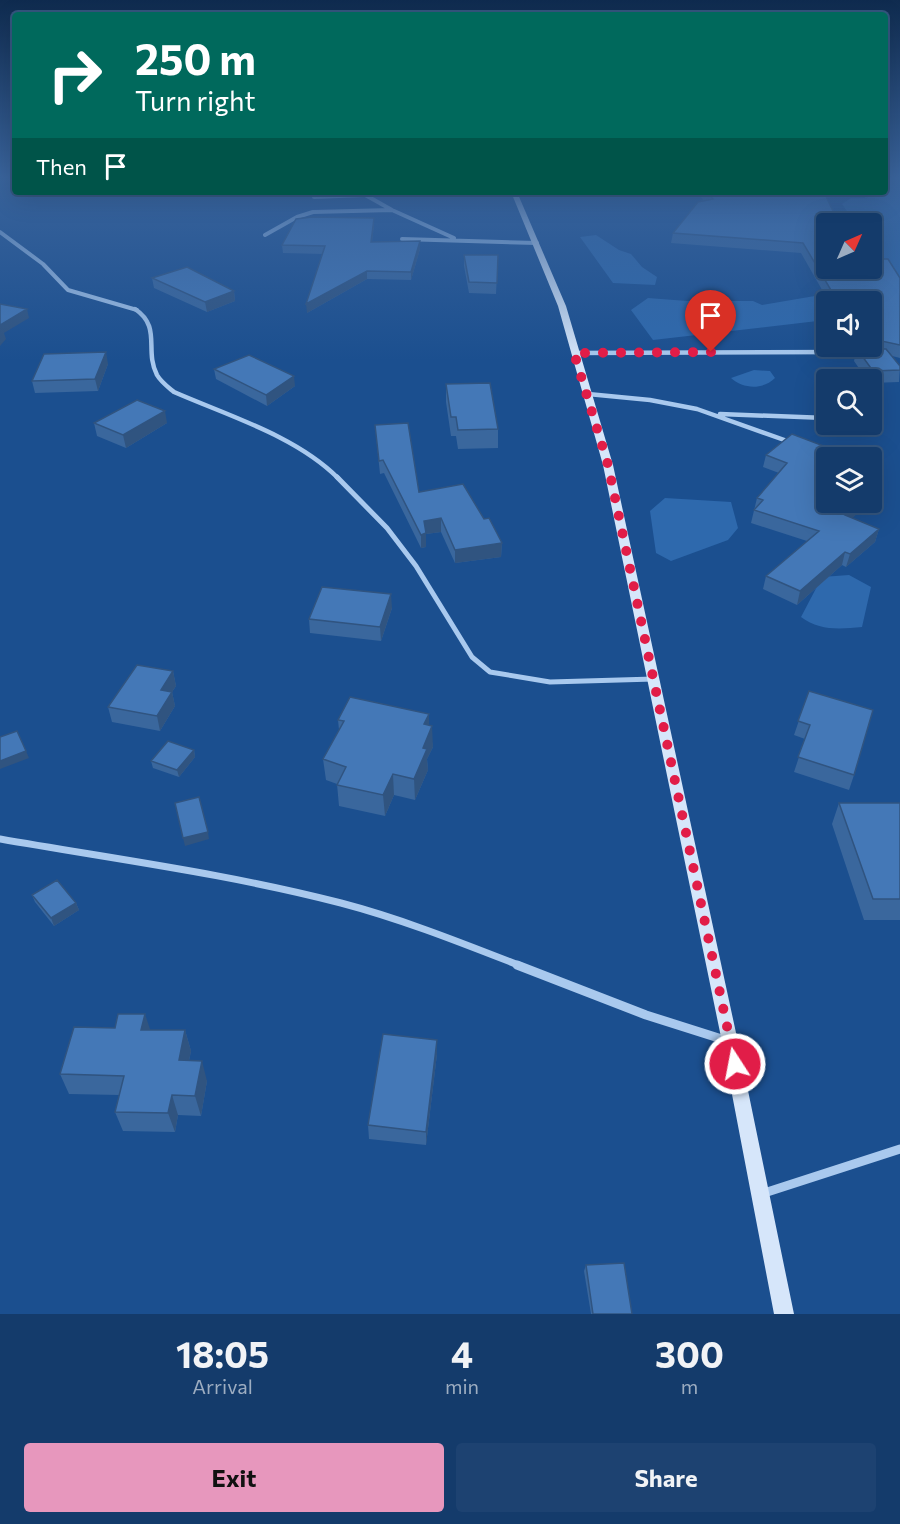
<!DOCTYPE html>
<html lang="en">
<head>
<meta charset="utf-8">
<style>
	:root { --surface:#143b6b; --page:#1d4271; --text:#f1f3f6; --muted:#9dadc1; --line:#33557e; --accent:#e797bd }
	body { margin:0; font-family:Commissioner,sans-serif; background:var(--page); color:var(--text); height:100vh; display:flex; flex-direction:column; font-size:22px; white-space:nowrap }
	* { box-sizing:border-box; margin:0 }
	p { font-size:20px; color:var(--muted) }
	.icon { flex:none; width:33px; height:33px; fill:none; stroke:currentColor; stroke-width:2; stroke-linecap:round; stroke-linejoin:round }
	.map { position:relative; height:1314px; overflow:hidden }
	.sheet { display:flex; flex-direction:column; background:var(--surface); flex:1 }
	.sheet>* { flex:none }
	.banner { position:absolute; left:12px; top:12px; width:876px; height:183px; border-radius:6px; box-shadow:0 6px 24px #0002,0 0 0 2px var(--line); background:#00695c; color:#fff; overflow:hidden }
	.needle { width:39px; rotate:45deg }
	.buttons { position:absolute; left:816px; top:213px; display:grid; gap:12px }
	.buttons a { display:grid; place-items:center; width:66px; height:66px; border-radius:6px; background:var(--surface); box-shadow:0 6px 24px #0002,0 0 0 2px var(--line); font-size:30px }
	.pin { position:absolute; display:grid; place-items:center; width:51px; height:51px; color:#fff; margin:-62px -26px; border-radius:50% 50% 50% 0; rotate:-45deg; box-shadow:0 0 6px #0007 }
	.pin .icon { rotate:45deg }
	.me { position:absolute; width:66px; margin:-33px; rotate:349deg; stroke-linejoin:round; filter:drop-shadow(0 0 4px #0008) }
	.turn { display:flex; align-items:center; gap:21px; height:126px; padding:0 24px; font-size:27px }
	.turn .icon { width:78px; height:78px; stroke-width:2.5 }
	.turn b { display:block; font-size:42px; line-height:51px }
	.then { display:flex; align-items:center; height:57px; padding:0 24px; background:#0003; gap:12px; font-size:22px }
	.eta { display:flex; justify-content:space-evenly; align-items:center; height:102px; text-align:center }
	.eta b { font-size:36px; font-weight:700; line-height:42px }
	.button { display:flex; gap:12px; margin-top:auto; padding:12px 24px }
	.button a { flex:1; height:69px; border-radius:6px; background:var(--accent); color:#111; font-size:24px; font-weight:700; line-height:69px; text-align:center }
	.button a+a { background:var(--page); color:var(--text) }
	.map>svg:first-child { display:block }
</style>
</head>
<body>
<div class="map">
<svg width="900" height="1314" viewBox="0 0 900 1314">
	<rect width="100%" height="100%" fill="#1b4f8f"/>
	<path fill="#2e69ad" d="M 888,177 L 900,177 L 900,286 L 872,246 L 872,224 L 855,223 L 842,204 L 851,198 L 865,198 L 865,195 L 859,192 L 885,192 L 885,179 Z
		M 596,235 L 619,250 L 631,254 L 642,267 L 657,277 L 655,285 L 613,283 L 580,237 Z
		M 850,290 L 872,302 L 826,302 L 826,320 L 653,340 L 631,310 L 648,298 L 687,301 L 753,301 L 762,305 Z
		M 754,370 L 770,371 L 775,378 C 763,390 743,389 731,378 Z
		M 665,498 L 731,502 L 738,528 L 728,540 L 671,561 L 656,553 L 650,511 Z
		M 849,575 L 871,587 L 862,627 C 840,629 819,631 801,617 L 822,577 Z"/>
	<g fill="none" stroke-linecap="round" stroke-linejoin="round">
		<path stroke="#a9c9ee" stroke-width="4" d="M 360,192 L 392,210 L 454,238
			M 314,197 L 364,195
			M 0,232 L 43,264 L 68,290 L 137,310
			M 265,235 L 297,217 L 313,212 L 392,210
			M 402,239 L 537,243"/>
		<path stroke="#a9c9ee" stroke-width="4.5" d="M 135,309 C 162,327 144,350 157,375 C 161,382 168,387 174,392 C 229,416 296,436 338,478
			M 574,353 L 847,352
			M 588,394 L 650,400 L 697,409 L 790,442
			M 720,414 L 826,418"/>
		<path stroke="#a9c9ee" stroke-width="5" d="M 337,477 L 387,528 L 416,566 L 472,657 L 490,672 L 550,682 L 654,679"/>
		<path stroke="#a9c9ee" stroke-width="7" d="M 0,839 C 114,859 229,874 341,903 C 402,919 462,943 521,966"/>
		<path stroke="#a9c9ee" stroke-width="9" d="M 517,965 L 646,1015 L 728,1041
			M 761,1194 L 900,1149"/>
		<path fill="#d6e6fa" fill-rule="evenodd" d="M 511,192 L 517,192 L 566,306 L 613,465 L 738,1042 L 794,1314 L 774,1314 L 722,1042 L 603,465 L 558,306 Z"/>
	</g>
	<path fill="#3a679d" d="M 697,192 L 824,192 L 826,224 L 882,259 L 900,278 L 900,358 L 892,356 L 900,366 L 899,382 L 872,383 L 872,380 L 867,380 L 854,361 L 857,349 L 864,349 L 856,346 L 872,346 L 872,302 L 829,302 L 801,253 L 671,243 L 673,233 L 704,201 Z
		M 374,225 L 372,242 L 420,249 L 411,280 L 367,279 L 307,313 L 323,254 L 283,253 L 282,245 Z
		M 464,255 L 498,255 L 496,294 L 469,293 L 464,266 Z
		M 152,278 L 234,291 L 235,301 L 207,312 L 154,288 Z
		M 108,364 L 98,391 L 35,393 L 32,381 Z
		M 214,369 L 295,386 L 267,406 L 216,379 Z
		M 446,384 L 498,429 L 498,448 L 458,449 L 456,436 L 451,436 L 446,402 Z
		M 94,423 L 167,423 L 126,448 L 97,436 Z
		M 375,425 L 419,492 L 484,519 L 502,543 L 501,557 L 455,563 L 441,532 L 426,534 L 426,547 L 421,548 L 384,473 L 380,474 Z
		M 792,434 L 826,502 L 864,502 L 863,508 L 852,518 L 879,529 L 875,542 L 846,567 L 842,565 L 797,605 L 763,589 L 766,576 L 807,541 L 751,523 L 757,498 L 779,473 L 763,467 L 766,455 Z
		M 392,608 L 381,641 L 310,633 L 309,619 Z
		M 173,671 L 176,686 L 172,692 L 175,706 L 160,731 L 112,722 L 108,707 Z
		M 809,691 L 854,775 L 849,790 L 794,772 L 805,739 L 794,735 Z
		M 429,714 L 429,725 L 433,747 L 427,759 L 428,770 L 415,800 L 394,795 L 385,816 L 339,806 L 337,784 L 326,780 L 323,759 L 339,730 L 338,720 Z
		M 194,750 L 195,757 L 179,777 L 153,768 L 151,761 Z
		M 839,803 L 900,803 L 900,920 L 864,920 L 832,824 Z
		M 32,895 L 76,903 L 79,910 L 54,926 L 35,902 Z
		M 151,1030 L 185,1030 L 191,1051 L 189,1061 L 207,1081 L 201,1116 L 178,1115 L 175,1132 L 123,1131 L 115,1112 L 119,1095 L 69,1094 L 60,1074 Z
		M 437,1040 L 437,1054 L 426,1145 L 369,1139 L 368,1125 Z
		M 586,1265 L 632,1314 L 591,1314 L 584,1271 Z"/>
	<path fill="#305480" d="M 374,218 L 374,225 L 371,249 L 371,242 Z
		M 420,241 L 420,249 L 411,280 L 411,272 Z
		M 367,271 L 367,279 L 307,313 L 306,304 Z
		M 234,291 L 235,301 L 207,312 L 205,302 Z
		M 27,309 L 29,318 L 4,333 L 6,339 L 0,346 L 0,325 Z
		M 106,352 L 108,364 L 98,391 L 95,379 Z
		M 294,376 L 295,386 L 267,406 L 266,395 Z
		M 165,411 L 167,423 L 126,448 L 123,435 Z
		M 859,502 L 864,502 L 863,508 L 842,528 L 845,515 Z
		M 441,518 L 441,532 L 426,534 L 426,547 L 421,548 L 421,535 L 424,521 Z
		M 879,529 L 875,542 L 846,567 L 850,554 Z
		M 502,543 L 501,557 L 455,563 L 455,550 Z
		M 845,552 L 842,565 L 797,605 L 800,591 Z
		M 391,594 L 392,608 L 381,641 L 380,627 Z
		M 173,671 L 176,686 L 172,692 L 175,706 L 160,731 L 157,716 L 161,690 Z
		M 429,714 L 429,733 L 432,726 L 433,747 L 427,759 L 428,770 L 415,800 L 414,779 L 423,748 L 424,724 Z
		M 194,750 L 195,757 L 179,777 L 177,770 Z
		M 26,751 L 29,758 L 0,769 L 0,761 Z
		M 393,774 L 394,795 L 385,816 L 383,795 Z
		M 208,832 L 209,839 L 185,846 L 183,838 Z
		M 76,903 L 79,910 L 54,926 L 51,918 Z
		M 145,1014 L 152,1035 L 141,1030 Z
		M 185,1030 L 191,1051 L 185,1080 L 179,1060 Z
		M 437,1040 L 437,1054 L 426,1145 L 426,1132 Z
		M 202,1061 L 207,1081 L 201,1116 L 195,1096 Z
		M 172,1095 L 178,1115 L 175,1132 L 168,1113 Z"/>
	<path fill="#4478b7" stroke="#305480" stroke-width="1.5" d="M 707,192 L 824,192 L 839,224 L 826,224 L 826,268 L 872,268 L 872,235 L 882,259 L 888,259 L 900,278 L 900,345 L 872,339 L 872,302 L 838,302 L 803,243 L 673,233 L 698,202 L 713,199 Z
		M 312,217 L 374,218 L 371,242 L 420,241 L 411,272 L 367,271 L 306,304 L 325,246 L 282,245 L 296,219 Z
		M 464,255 L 498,255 L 497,283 L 469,282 Z
		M 187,267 L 234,291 L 205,302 L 152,278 Z
		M 0,304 L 27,309 L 0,325 Z
		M 857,349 L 886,349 L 900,366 L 900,370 L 873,371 Z
		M 106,352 L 95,379 L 32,381 L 44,354 Z
		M 249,355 L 294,376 L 266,395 L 214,369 Z
		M 490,383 L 498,429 L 458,430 L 456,417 L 451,417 L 446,384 Z
		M 137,400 L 165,411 L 123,435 L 94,423 Z
		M 408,423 L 419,492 L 463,484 L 484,519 L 489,518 L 502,543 L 455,550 L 441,518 L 424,521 L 426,533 L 421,535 L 383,460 L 379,461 L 375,425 Z
		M 792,434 L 834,450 L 839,448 L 864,458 L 826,458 L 826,502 L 859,502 L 845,515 L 879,529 L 850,554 L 845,552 L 800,591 L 766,576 L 819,531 L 754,510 L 763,500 L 757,498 L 787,463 L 766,455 Z
		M 322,587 L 391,594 L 380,627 L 309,619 Z
		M 137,665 L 173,671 L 161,690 L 172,692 L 157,716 L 108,707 Z
		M 809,691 L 873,710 L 854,775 L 798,757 L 810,725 L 798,721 Z
		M 350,697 L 429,714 L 424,724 L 432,726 L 423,748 L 427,749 L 414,779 L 393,774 L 383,795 L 337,785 L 346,767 L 323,759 L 344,721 L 338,720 Z
		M 17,731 L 26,751 L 0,761 L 0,737 Z
		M 168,741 L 194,750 L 177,770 L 151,761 Z
		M 199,797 L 208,832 L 183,838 L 175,803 Z
		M 839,803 L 900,803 L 900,899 L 873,899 Z
		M 57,880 L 76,903 L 51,918 L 32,895 Z
		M 118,1014 L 145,1014 L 141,1030 L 185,1030 L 179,1060 L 202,1061 L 195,1096 L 172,1095 L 168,1113 L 115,1112 L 124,1076 L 60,1074 L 74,1027 L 115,1028 Z
		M 383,1034 L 437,1040 L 426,1132 L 368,1125 Z
		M 624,1263 L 632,1314 L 593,1314 L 586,1265 Z"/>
	<linearGradient id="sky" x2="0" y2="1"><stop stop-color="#0f2b4f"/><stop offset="0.49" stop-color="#39639b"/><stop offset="1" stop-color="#39639b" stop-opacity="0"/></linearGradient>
	<rect width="900" height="361" fill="url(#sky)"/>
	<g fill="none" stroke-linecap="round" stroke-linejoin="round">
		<path stroke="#e11d48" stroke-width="10" stroke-dasharray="0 18" d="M 711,352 L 574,353 L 608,465 L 735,1064"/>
	</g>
</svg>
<div class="buttons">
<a><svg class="needle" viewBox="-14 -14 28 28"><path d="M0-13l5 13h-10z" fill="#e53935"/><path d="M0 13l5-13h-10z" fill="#9dadc1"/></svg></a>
<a><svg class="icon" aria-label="sound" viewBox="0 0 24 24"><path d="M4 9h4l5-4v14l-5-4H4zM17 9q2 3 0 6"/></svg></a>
<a><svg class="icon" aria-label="search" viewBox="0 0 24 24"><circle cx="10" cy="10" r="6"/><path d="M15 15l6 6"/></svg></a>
<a><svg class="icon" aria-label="layers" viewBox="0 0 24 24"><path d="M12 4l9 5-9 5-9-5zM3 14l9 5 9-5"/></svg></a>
</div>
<div class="pin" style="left:711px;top:352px;background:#d93025"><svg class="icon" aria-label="arrive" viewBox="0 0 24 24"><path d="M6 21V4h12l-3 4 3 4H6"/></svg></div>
<svg class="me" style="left:735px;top:1064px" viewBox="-20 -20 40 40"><circle r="17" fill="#e11d48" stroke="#fff" stroke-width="3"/><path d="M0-11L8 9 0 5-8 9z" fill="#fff"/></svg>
<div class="banner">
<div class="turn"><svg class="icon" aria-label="right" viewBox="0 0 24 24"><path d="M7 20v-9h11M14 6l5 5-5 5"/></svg><div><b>250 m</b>Turn right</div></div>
<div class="then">Then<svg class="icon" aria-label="arrive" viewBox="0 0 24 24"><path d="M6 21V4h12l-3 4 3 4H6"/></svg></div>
</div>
</div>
<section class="sheet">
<div class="eta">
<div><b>18:05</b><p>Arrival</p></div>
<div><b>4</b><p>min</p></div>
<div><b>300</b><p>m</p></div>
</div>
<div class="button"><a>Exit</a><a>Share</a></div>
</section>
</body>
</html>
